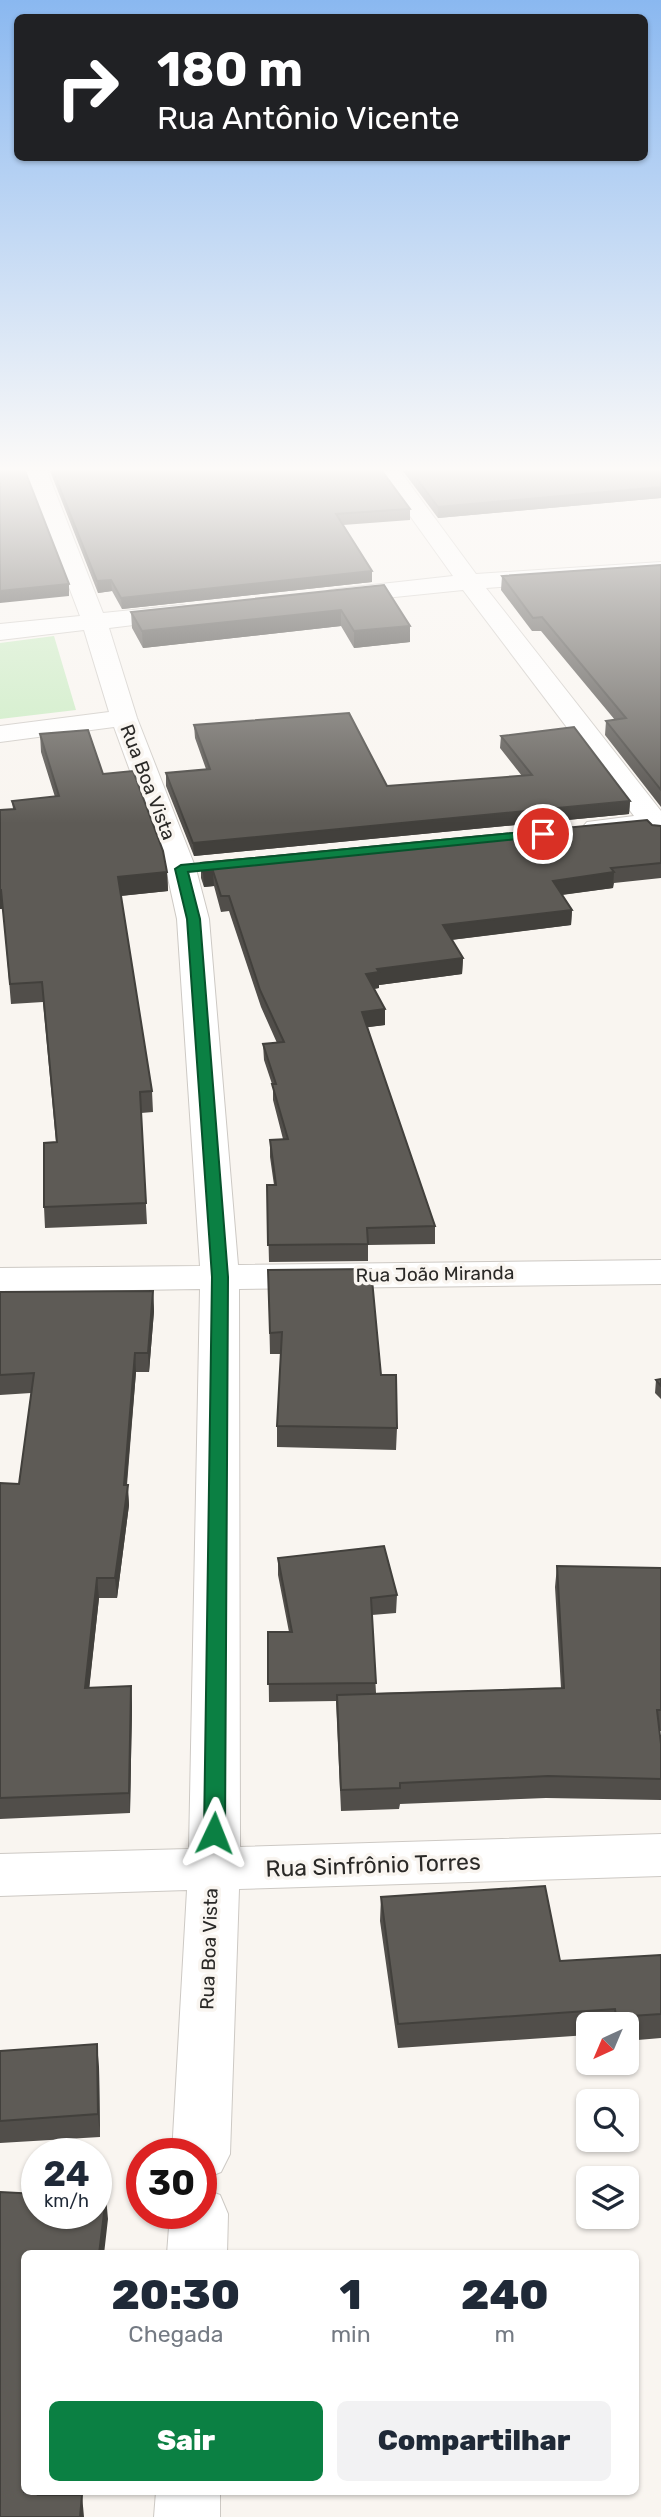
<!DOCTYPE html>
<html lang="pt">
<head>
<meta charset="utf-8">
<style>
	:root { --surface:#fff; --page:#f2f2f3; --text:#1f2937; --muted:#747a83; --accent:#0b8043 }
	body { margin:0; font-family:Rubik,sans-serif; background:var(--page); color:var(--text); height:100vh; display:flex; flex-direction:column; font-size:26px; white-space:nowrap }
	* { box-sizing:border-box; margin:0 }
	p { font-size:23px; color:var(--muted) }
	.icon { flex:none; width:38px; height:38px; fill:none; stroke:currentColor; stroke-width:2; stroke-linecap:round; stroke-linejoin:round }
	.map { position:relative; flex:1; overflow:hidden }
	.drawer { position:absolute; left:21px; top:2250px; width:618px; height:245px; display:flex; flex-direction:column; background:var(--surface); border-radius:10px; box-shadow:0 2px 5px #0004 }
	.drawer>* { flex:none }
	.guide { position:absolute; left:14px; top:14px; width:634px; height:147px; border-radius:10px; box-shadow:0 2px 5px #0004; background:#202124; color:#fff; overflow:hidden }
	.needle { width:46px; rotate:224deg }
	.controls { position:absolute; left:576px; top:2012px; display:grid; gap:14px }
	.controls a { display:grid; place-items:center; width:63px; height:63px; border-radius:10px; background:var(--surface); box-shadow:0 2px 5px #0004; font-size:35px }
	.speed { position:absolute; left:21px; top:2138px; display:flex; gap:14px; font-size:35px; font-weight:700; text-align:center }
	.speed>* { display:grid; place-content:center; width:91px; height:91px; border-radius:50%; background:var(--surface); box-shadow:0 2px 5px #0004; line-height:1 }
	.speed small { font-size:18px; font-weight:400 }
	.speed .limit { border:10px solid #d22; background:#fff; color:#111 }
	.pin { position:absolute; display:grid; place-items:center; width:60px; height:60px; color:#fff; margin:-30px; border:4px solid #fff; border-radius:50%; box-shadow:0 2px 7px #0007 }
	.me { position:absolute; width:77px; margin:-38px; rotate:2deg; stroke-linejoin:round; filter:drop-shadow(0 0 5px #0008) }
	.turn { display:flex; align-items:center; gap:24px; height:147px; padding:0 28px; font-size:32px }
	.turn .icon { width:91px; height:91px; stroke-width:2.5 }
	.turn b { display:block; font-size:49px; line-height:60px }
	.eta { display:flex; justify-content:space-evenly; align-items:center; height:119px; text-align:center }
	.eta b { font-size:42px; font-weight:800; line-height:49px }
	.button { display:flex; gap:14px; margin-top:auto; padding:14px 28px }
	.button a { flex:1; height:80px; border-radius:10px; background:var(--accent); color:#fff; font-size:28px; font-weight:800; line-height:80px; text-align:center }
	.button a+a { background:var(--page); color:var(--text) }
	.map>svg:first-child { display:block }
</style>
</head>
<body>
<div class="map">
<svg width="661" height="2517" viewBox="0 0 661 2517">
	<rect width="100%" height="100%" fill="#f9f5f0"/>
	<path fill="#c8ebc0" d="M 54,636 L 76,710 L 0,719 L 0,643 Z"/>
	<g fill="none" stroke-linecap="round" stroke-linejoin="round">
		<g stroke="#cdc9c4" stroke-width="2">
			<path id="street" d="M 25,471 L 47,471 L 103,613 L 182,605 L 191,607 L 194,612 L 191,617 L 182,619 L 109,628 L 137,718 L 196,869 L 209,919 L 238,1265 L 661,1260 L 661,1284 L 239,1289 L 240,1847 L 661,1834 L 661,1876 L 239,1889 L 230,2154 L 221,2172 L 201,2180 L 201,2154 L 172,2154 L 187,1890 L 0,1896 L 0,1854 L 189,1849 L 200,1289 L 0,1292 L 0,1268 L 200,1266 L 177,919 L 166,869 L 114,727 L 0,742 L 0,726 L 109,712 L 84,630 L 0,640 L 0,624 L 80,616 Z
				M 378,471 L 400,471 L 476,574 L 661,562 L 661,576 L 486,588 L 661,811 L 661,840 L 651,837 L 647,832 L 597,837 L 587,834 L 582,828 L 587,822 L 634,816 L 463,590 L 336,603 L 327,601 L 324,596 L 327,591 L 336,589 L 453,576 Z
				M 201,2188 L 220,2195 L 228,2214 L 227,2254 L 167,2254 L 170,2214 L 201,2214 Z
				M 156,2492 L 220,2492 L 220,2517 L 154,2517 Z"/>
		</g>
		<use href="#street" fill="#fff" fill-rule="evenodd"/>
	</g>
	<path fill="#514e4a" d="M 50,471 L 382,471 L 410,509 L 410,520 L 343,525 L 372,571 L 372,582 L 122,609 L 112,591 L 98,593 Z
		M 403,471 L 661,471 L 661,498 L 438,518 Z
		M 661,565 L 661,807 L 605,735 L 606,721 L 615,720 L 541,631 L 532,631 L 501,590 L 502,576 Z
		M 384,585 L 410,642 L 354,648 L 341,626 L 143,648 L 132,628 L 131,612 Z
		M 194,725 L 387,786 L 522,776 L 500,748 L 501,736 L 630,801 L 629,814 L 194,856 L 166,786 L 166,773 L 206,769 L 195,738 Z
		M 40,734 L 103,774 L 167,872 L 168,891 L 121,896 L 152,1091 L 153,1112 L 141,1113 L 147,1224 L 45,1228 L 44,1207 L 56,1142 L 43,1002 L 11,1004 L 3,909 L 0,909 L 0,810 L 13,809 L 12,801 L 55,797 L 41,752 Z
		M 652,825 L 661,826 L 661,878 L 614,883 L 613,888 L 562,895 L 572,910 L 571,925 L 451,940 L 463,958 L 462,974 L 379,985 L 379,988 L 374,989 L 385,1009 L 385,1025 L 367,1027 L 435,1226 L 435,1244 L 368,1245 L 368,1261 L 269,1262 L 267,1185 L 274,1185 L 270,1157 L 270,1140 L 283,1139 L 273,1100 L 273,1087 L 264,1060 L 263,1044 L 277,1043 L 261,1007 L 229,911 L 221,912 L 214,886 L 204,887 L 201,878 L 201,863 Z
		M 268,1270 L 381,1375 L 397,1428 L 396,1450 L 277,1447 L 277,1426 L 281,1354 L 270,1354 Z
		M 153,1291 L 154,1311 L 149,1372 L 136,1372 L 127,1485 L 129,1505 L 117,1598 L 99,1598 L 89,1688 L 131,1686 L 132,1707 L 130,1813 L 0,1819 L 0,1483 L 19,1484 L 31,1393 L 0,1395 L 0,1292 Z
		M 661,1379 L 661,1399 L 655,1393 L 656,1380 Z
		M 278,1558 L 397,1595 L 396,1613 L 372,1615 L 376,1693 L 561,1688 L 555,1587 L 557,1566 L 661,1568 L 661,1731 L 659,1731 L 661,1744 L 661,1800 L 546,1798 L 400,1804 L 399,1809 L 341,1811 L 336,1701 L 269,1702 L 268,1632 L 289,1632 L 278,1575 Z
		M 381,1897 L 560,1961 L 661,1955 L 661,2038 L 626,2041 L 626,2025 L 588,2025 L 588,2035 L 398,2048 L 380,1921 Z
		M 0,2051 L 99,2067 L 100,2137 L 0,2143 Z"/>
	<path fill="#42403c" d="M 661,487 L 661,498 L 438,518 L 438,507 Z
		M 372,571 L 372,582 L 122,609 L 121,598 Z
		M 111,580 L 112,591 L 98,593 L 97,581 Z
		M 69,584 L 69,596 L 0,603 L 0,591 Z
		M 341,610 L 341,626 L 143,648 L 142,631 Z
		M 410,626 L 410,642 L 354,648 L 354,631 Z
		M 630,801 L 629,814 L 194,856 L 193,843 Z
		M 213,871 L 214,886 L 204,887 L 203,872 Z
		M 167,872 L 168,891 L 119,896 L 118,877 Z
		M 614,872 L 613,888 L 552,896 L 553,881 Z
		M 0,890 L 1,890 L 3,909 L 0,909 Z
		M 572,910 L 571,925 L 442,941 L 443,925 Z
		M 463,958 L 462,974 L 379,985 L 379,988 L 366,990 L 366,974 L 377,969 Z
		M 385,1009 L 385,1025 L 362,1028 L 362,1012 Z
		M 153,1291 L 154,1311 L 149,1372 L 148,1353 Z
		M 135,1353 L 136,1372 L 125,1502 L 128,1485 L 129,1505 L 117,1598 L 115,1578 Z
		M 97,1578 L 99,1598 L 87,1709 L 85,1688 Z
		M 131,1686 L 132,1707 L 130,1813 L 129,1793 Z
		M 97,2044 L 99,2067 L 100,2137 L 98,2114 Z
		M 106,2197 L 108,2219 L 104,2254 L 99,2254 Z
		M 82,2495 L 84,2517 L 80,2517 Z"/>
	<path fill="#5e5b56" stroke="#42403c" stroke-width="2" d="M 0,471 L 25,471 L 69,584 L 0,591 Z
		M 53,471 L 382,471 L 410,509 L 336,514 L 372,571 L 121,598 L 111,580 L 97,581 Z
		M 411,471 L 661,471 L 661,487 L 438,507 Z
		M 661,565 L 661,790 L 606,721 L 626,718 L 542,617 L 533,618 L 502,576 Z
		M 384,585 L 410,626 L 354,631 L 341,610 L 142,631 L 131,612 Z
		M 349,713 L 387,786 L 532,775 L 501,736 L 574,727 L 630,801 L 193,843 L 166,773 L 210,769 L 194,725 Z
		M 88,730 L 103,774 L 133,771 L 163,851 L 167,872 L 118,877 L 152,1091 L 140,1092 L 146,1203 L 44,1207 L 44,1143 L 57,1142 L 42,982 L 10,984 L 1,890 L 0,890 L 0,810 L 15,809 L 12,801 L 59,796 L 40,734 Z
		M 647,820 L 652,825 L 661,826 L 661,863 L 611,868 L 614,872 L 553,881 L 572,910 L 443,925 L 463,958 L 377,969 L 379,972 L 366,974 L 385,1009 L 362,1012 L 435,1226 L 367,1228 L 368,1244 L 268,1245 L 267,1185 L 276,1185 L 270,1140 L 288,1139 L 272,1084 L 276,1084 L 263,1044 L 284,1042 L 260,990 L 229,896 L 221,896 L 213,871 L 203,872 L 201,863 Z
		M 371,1269 L 381,1375 L 396,1375 L 397,1428 L 277,1426 L 282,1332 L 270,1333 L 268,1270 Z
		M 153,1291 L 148,1353 L 135,1353 L 124,1485 L 128,1485 L 115,1578 L 97,1578 L 85,1688 L 131,1686 L 129,1793 L 0,1798 L 0,1483 L 19,1484 L 34,1373 L 0,1375 L 0,1292 Z
		M 661,1379 L 661,1386 L 656,1380 Z
		M 384,1546 L 397,1595 L 371,1598 L 376,1683 L 268,1684 L 268,1632 L 292,1632 L 278,1558 Z
		M 557,1566 L 661,1568 L 661,1710 L 657,1710 L 661,1744 L 661,1779 L 548,1776 L 400,1783 L 400,1788 L 341,1790 L 337,1695 L 564,1688 Z
		M 545,1886 L 560,1961 L 661,1955 L 661,2014 L 616,2017 L 615,2009 L 398,2024 L 381,1897 Z
		M 97,2044 L 98,2114 L 0,2121 L 0,2051 Z
		M 0,2192 L 37,2194 L 37,2214 L 96,2214 L 96,2197 L 106,2197 L 99,2254 L 24,2254 L 24,2492 L 39,2492 L 38,2495 L 82,2495 L 80,2517 L 0,2517 Z"/>
	<linearGradient id="sky" x2="0" y2="1"><stop stop-color="#8ab8f0"/><stop offset="0.57" stop-color="#fcfaf8"/><stop offset="1" stop-color="#fcfaf8" stop-opacity="0"/></linearGradient>
	<rect width="661" height="823" fill="url(#sky)"/>
	<path fill="#0b8043" stroke="#07532c" stroke-width="2" d="M 543,830 L 547,831 L 547,836 L 188,872 L 200,919 L 228,1277 L 225,1833 L 222,1838 L 214,1841 L 207,1838 L 204,1833 L 212,1277 L 187,919 L 175,869 L 181,865 Z"/>
	<g text-anchor="middle" dominant-baseline="central" stroke-width="7" stroke-linejoin="round" paint-order="stroke">
		<g font-size="19" fill="#2a2927" stroke="#f9f5f0">
			<text transform="translate(148 782) rotate(69)">Rua Boa Vista</text>
			<text transform="translate(435 1274) rotate(-1)">Rua João Miranda</text>
			<text transform="translate(209 1949) rotate(-88)">Rua Boa Vista</text>
		</g>
		<g font-size="23" fill="#2a2927" stroke="#f9f5f0">
			<text transform="translate(373 1865) rotate(-2)">Rua Sinfrônio Torres</text>
		</g>
	</g>
</svg>
<div class="controls">
<a><svg class="needle" viewBox="-14 -14 28 28"><path d="M0-13l5 13h-10z" fill="#e53935"/><path d="M0 13l5-13h-10z" fill="#747a83"/></svg></a>
<a><svg class="icon" aria-label="search" viewBox="0 0 24 24"><circle cx="10" cy="10" r="6"/><path d="M15 15l6 6"/></svg></a>
<a><svg class="icon" aria-label="layers" viewBox="0 0 24 24"><path d="M12 4l9 5-9 5-9-5zM3 14l9 5 9-5"/></svg></a>
</div>
<div class="speed"><div>24<small>km/h</small></div><div class="limit">30</div></div>
<div class="pin" style="left:543px;top:834px;background:#d93025"><svg class="icon" aria-label="arrive" viewBox="0 0 24 24"><path d="M6 21V4h12l-3 4 3 4H6"/></svg></div>
<svg class="me" style="left:214px;top:1833px" viewBox="-20 -20 40 40"><path d="M0-17L14 15 0 8-14 15z" fill="#0b8043" stroke="#fff" stroke-width="4"/></svg>
<div class="guide">
<div class="turn"><svg class="icon" aria-label="right" viewBox="0 0 24 24"><path d="M7 20v-9h11M14 6l5 5-5 5"/></svg><div><b>180 m</b>Rua Antônio Vicente</div></div>
</div>
<section class="drawer">
<div class="eta">
<div><b>20:30</b><p>Chegada</p></div>
<div><b>1</b><p>min</p></div>
<div><b>240</b><p>m</p></div>
</div>
<div class="button"><a>Sair</a><a>Compartilhar</a></div>
</section>
</div>
</body>
</html>
